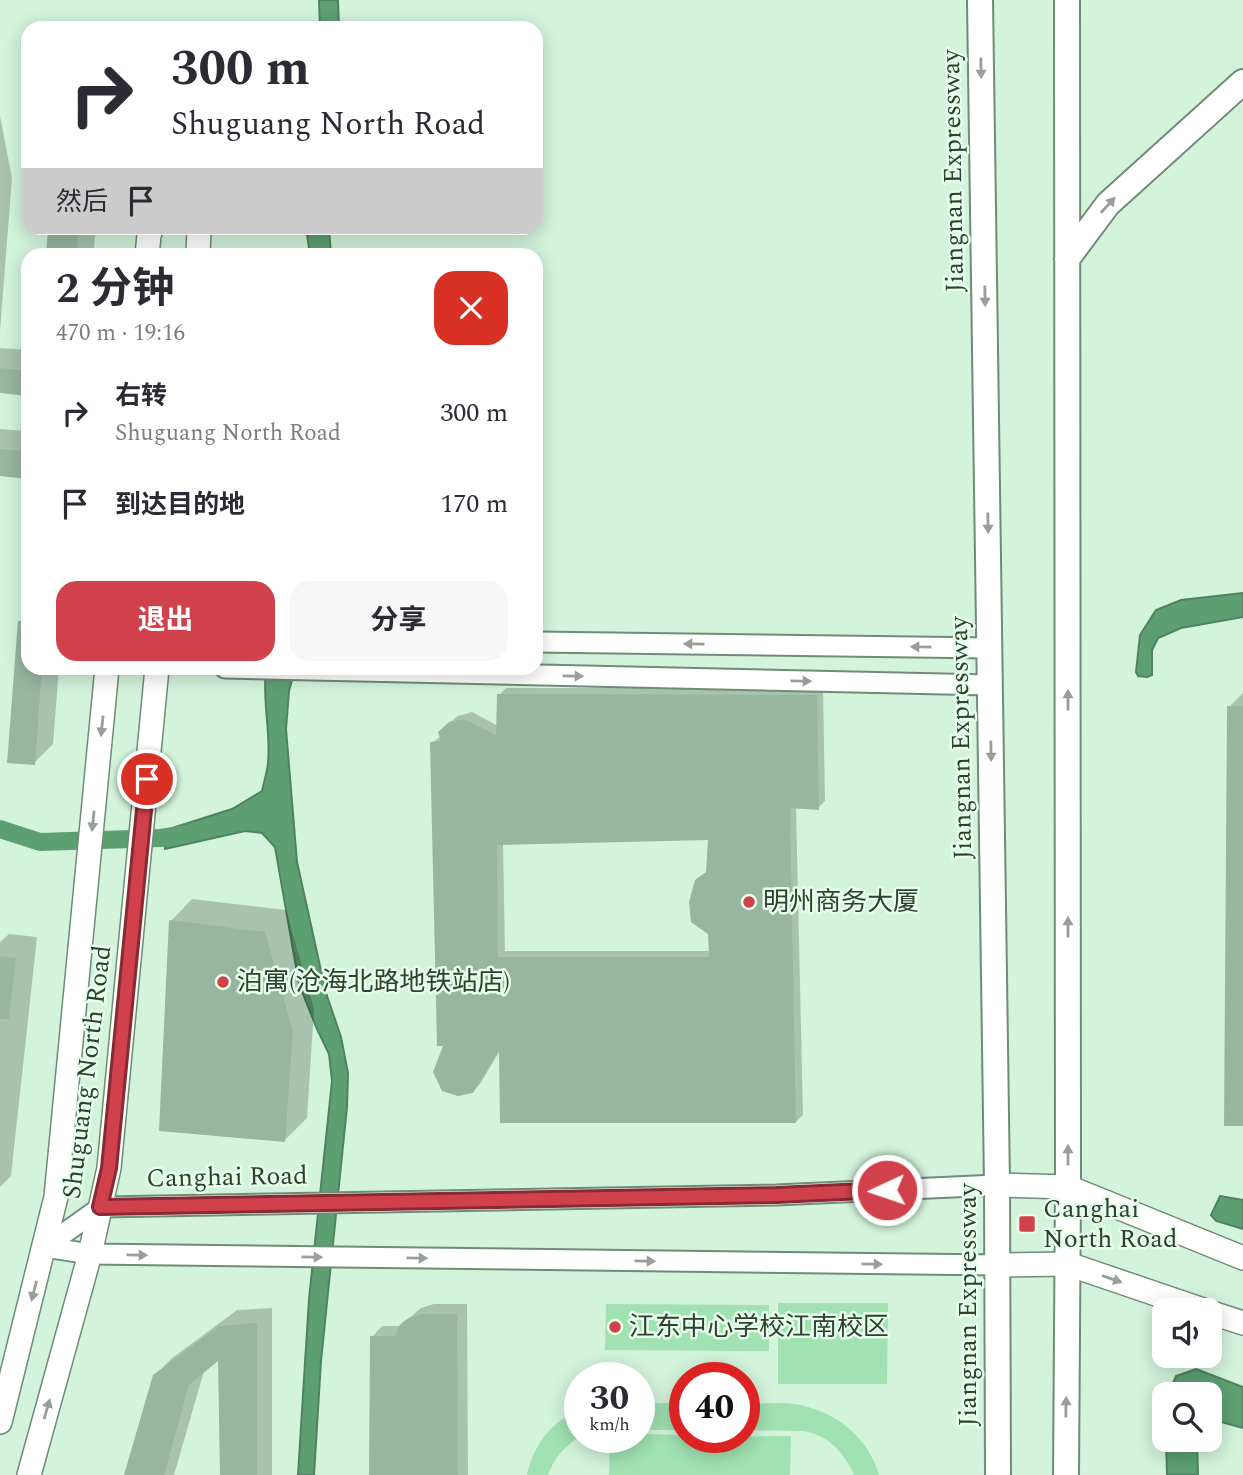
<!DOCTYPE html>
<html lang="zh">
<head>
<meta charset="utf-8">
<style>
	:root { --surface:#fff; --page:#f7f7f7; --text:#2b2b33; --muted:#7c7c81; --accent:#d1414b }
	body { margin:0; font-family:Spectral,"Noto Sans SC",serif; background:var(--page); color:var(--text); height:100vh; display:flex; flex-direction:column; font-size:26px; white-space:nowrap }
	* { box-sizing:border-box; margin:0 }
	p { font-size:23px; color:var(--muted) }
	.icon { flex:none; width:38px; height:38px; fill:none; stroke:currentColor; stroke-width:2; stroke-linecap:round; stroke-linejoin:round }
	.map { position:relative; flex:1; overflow:hidden }
	.panel { position:absolute; left:21px; top:248px; width:522px; height:427px; display:flex; flex-direction:column; background:var(--surface); border-radius:21px; box-shadow:0 4px 18px #0003 }
	.panel>* { flex:none }
	.top-card { position:absolute; left:21px; top:21px; width:522px; height:214px; border-radius:21px; box-shadow:0 4px 18px #0003; background:#fff; color:var(--text); overflow:hidden }
	.fabs { position:absolute; left:1152px; top:1298px; display:grid; gap:14px }
	.fabs a { display:grid; place-items:center; width:70px; height:70px; border-radius:14px; background:var(--surface); box-shadow:0 4px 18px #0003; font-size:35px }
	.speed { position:absolute; left:564px; top:1362px; display:flex; gap:14px; font-size:35px; font-weight:700; text-align:center }
	.speed>* { display:grid; place-content:center; width:91px; height:91px; border-radius:50%; background:var(--surface); box-shadow:0 4px 18px #0003; line-height:1 }
	.speed small { font-size:18px; font-weight:400 }
	.speed .limit { border:10px solid #d22; background:#fff; color:#111 }
	.pin { position:absolute; display:grid; place-items:center; width:60px; height:60px; color:#fff; margin:-30px; border:4px solid #fff; border-radius:50%; box-shadow:0 2px 7px #0007 }
	.me { position:absolute; width:77px; margin:-38px; rotate:267deg; stroke-linejoin:round; filter:drop-shadow(0 0 5px #0008) }
	.turn { display:flex; align-items:center; gap:24px; height:147px; padding:0 35px; font-size:32px }
	.turn .icon { width:91px; height:91px; stroke-width:2.5 }
	.turn b { display:block; font-size:49px; line-height:60px }
	.then { display:flex; align-items:center; height:66px; padding:0 35px; background:#0003; gap:14px; font-size:26px }
	.round { display:grid; place-items:center; flex:none; width:74px; height:74px; border-radius:21px; background:var(--page) }
	.summary { display:flex; align-items:center; justify-content:space-between; height:119px; padding:0 35px }
	h1 { font-size:42px; font-weight:700; line-height:52px }
	.primary-button { display:flex; gap:14px; margin-top:auto; padding:14px 35px }
	.primary-button a { flex:1; height:80px; border-radius:21px; background:var(--accent); color:#fff; font-size:28px; font-weight:700; line-height:80px; text-align:center }
	.primary-button a+a { background:var(--page); color:var(--text) }
	ul { padding:0; list-style:none }
	li { display:flex; align-items:center; gap:21px; height:91px; padding:0 35px }
	li div { flex:1 }
	li b { display:block; font-size:26px }
	li em { font-style:normal }
	.map>svg:first-child { display:block }
</style>
</head>
<body>
<div class="map">
<svg width="1243" height="1475" viewBox="0 0 1243 1475">
	<rect width="100%" height="100%" fill="#d3f3db"/>
	<path fill="#a0e2b2" d="M 778,1303 L 888,1303 L 887,1384 L 778,1384 Z
		M 606,1304 L 769,1305 L 769,1351 L 605,1350 Z
		M 579,1403 L 579,1437 C 564,1447 554,1458 548,1475 L 527,1475 C 531,1454 545,1430 563,1419 C 567,1416 573,1414 578,1412 Z
		M 639,1403 L 684,1403 L 684,1430 L 639,1430 Z
		M 744,1404 C 760,1404 778,1402 794,1404 C 834,1410 868,1436 879,1475 L 854,1475 C 844,1452 828,1435 803,1431 L 744,1430 Z
		M 639,1434 L 684,1435 L 684,1437 L 791,1436 L 790,1475 L 609,1475 L 610,1437 L 639,1437 Z"/>
	<path fill="#5ca071" stroke="#4f835f" stroke-width="2" d="M 319,0 L 338,0 L 339,28 L 320,28 Z
		M 306,228 L 329,228 L 331,255 L 310,255 Z
		M 1243,593 L 1243,617 L 1181,628 L 1158,638 L 1152,650 L 1152,675 L 1147,677 L 1138,676 L 1136,672 L 1140,635 L 1156,610 L 1181,600 Z
		M 266,669 L 295,669 L 289,691 L 286,729 L 297,862 L 326,993 L 341,1037 L 348,1073 L 347,1107 L 321,1361 L 314,1475 L 298,1475 L 309,1299 L 332,1081 L 329,1054 L 317,1029 L 299,984 L 275,847 L 262,833 L 245,831 L 165,849 L 166,830 L 232,809 L 262,791 C 264,782 267,772 268,763 C 271,732 262,700 266,669 Z
		M 1220,1196 L 1243,1200 L 1243,1229 L 1216,1221 L 1211,1215 Z
		M 1196,1369 L 1243,1387 L 1243,1428 L 1214,1420 L 1209,1421 L 1209,1395 L 1168,1395 L 1176,1376 Z
		M 1166,1440 L 1197,1440 L 1198,1475 L 1167,1475 Z"/>
	<path fill="#0003" fill-rule="evenodd" d="M 0,116 L 12,178 L 0,331 Z
		M 50,228 L 96,228 L 93,256 L 48,256 Z
		M 0,348 L 28,350 L 28,394 L 0,392 Z
		M 0,429 L 28,431 L 28,541 L 22,540 L 27,477 L 0,475 Z
		M 28,554 L 28,668 L 59,668 L 53,744 L 34,763 L 21,636 Z
		M 506,688 L 823,688 L 825,801 L 818,808 L 796,807 L 803,1115 L 796,1122 L 501,1049 L 480,1084 L 472,1092 L 445,1044 L 432,743 L 441,736 L 447,725 L 458,716 L 472,712 L 498,726 L 499,695 ZM 709,838 L 708,871 L 710,951 L 505,951 L 503,843 Z
		M 1243,693 L 1243,1124 L 1229,707 Z
		M 192,899 L 286,910 L 314,1009 L 307,1118 L 285,1140 L 171,921 Z
		M 9,934 L 37,937 L 11,1176 L 0,1187 L 0,942 Z
		M 434,1304 L 467,1304 L 468,1475 L 371,1475 L 372,1337 L 382,1326 L 401,1326 L 416,1312 L 421,1308 Z
		M 272,1308 L 272,1475 L 221,1475 L 220,1358 L 204,1371 L 174,1475 L 126,1475 L 154,1376 L 171,1359 L 237,1310 Z"/>
	<g fill="none" stroke-linecap="round" stroke-linejoin="round">
		<path stroke="#5ca071" stroke-width="18" d="M 0,829 L 40,842 L 161,838 L 187,834"/>
	</g>
	<path fill="#98b69f" fill-rule="evenodd" d="M 48,228 L 79,228 L 76,256 L 46,256 Z
		M 0,368 L 28,371 L 28,396 L 0,393 Z
		M 0,449 L 28,451 L 28,479 L 0,476 Z
		M 18,621 L 28,621 L 28,668 L 42,668 L 35,765 L 7,763 Z
		M 497,694 L 817,695 L 819,810 L 790,808 L 796,1123 L 500,1123 L 499,1050 L 473,1093 L 458,1096 L 442,1091 L 433,1072 L 443,1046 L 437,1046 L 430,742 L 441,741 L 438,732 L 449,722 L 464,719 L 496,735 ZM 708,840 L 706,872 L 695,880 L 689,902 L 691,922 L 708,934 L 709,957 L 498,957 L 497,845 Z
		M 1227,706 L 1243,706 L 1243,1126 L 1224,1126 Z
		M 169,920 L 265,932 L 293,1032 L 285,1142 L 159,1131 Z
		M 0,956 L 16,958 L 9,1019 L 0,1019 Z
		M 422,1314 L 457,1314 L 458,1475 L 369,1475 L 370,1336 L 395,1336 L 399,1326 L 403,1322 L 409,1318 Z
		M 257,1323 L 257,1475 L 220,1475 L 218,1361 L 189,1385 L 164,1475 L 124,1475 L 153,1375 L 219,1326 Z"/>
	<g fill="none" stroke-linecap="round" stroke-linejoin="round">
		<g stroke="#6f8c76" stroke-width="23">
			<path id="tertiary" d="M 536,642 L 990,648
				M 225,668 L 990,685
				M 45,1247 L 101,1207 L 776,1195 L 997,1185
				M 45,1247 L 90,1254 L 998,1265"/>
		</g>
		<g stroke="#6f8c76" stroke-width="26">
			<path id="secondary" d="M 147,256 L 149,235 L 152,228
				M 198,256 L 199,228
				M 997,1185 L 1068,1187 L 1243,1258
				M 998,1265 L 1068,1264 L 1206,1311
				M 1209,1312 L 1243,1323
				M 0,1422 L 56,1197 L 107,668
				M 29,1475 L 90,1254 L 109,1168 L 157,668"/>
		</g>
		<g stroke="#6f8c76" stroke-width="28">
			<path id="primary" d="M 980,0 L 997,1185 L 998,1475
				M 1067,259 L 1108,204 L 1243,82
				M 1066,1475 L 1068,1187 L 1067,0"/>
		</g>
		<use href="#tertiary" stroke="#fff" stroke-width="19"/>
		<use href="#secondary" stroke="#fff" stroke-width="23"/>
		<use href="#primary" stroke="#fff" stroke-width="24"/>
	</g>
	<defs><path id="oneway-solid" d="M-6-.8H1V-3.2L6.5 0L1 3.2V.8H-6Z" transform="scale(1.75)"/></defs>
	<g fill="#989e9a">
		<use href="#oneway-solid" transform="translate(981 68) rotate(89)"/>
		<use href="#oneway-solid" transform="translate(1108 205) rotate(-48)"/>
		<use href="#oneway-solid" transform="translate(985 296) rotate(89)"/>
		<use href="#oneway-solid" transform="translate(988 523) rotate(89)"/>
		<use href="#oneway-solid" transform="translate(694 644) rotate(-179)"/>
		<use href="#oneway-solid" transform="translate(921 647) rotate(-179)"/>
		<use href="#oneway-solid" transform="translate(573 676) rotate(1)"/>
		<use href="#oneway-solid" transform="translate(801 681) rotate(1)"/>
		<use href="#oneway-solid" transform="translate(1068 700) rotate(-90)"/>
		<use href="#oneway-solid" transform="translate(102 726) rotate(96)"/>
		<use href="#oneway-solid" transform="translate(991 751) rotate(89)"/>
		<use href="#oneway-solid" transform="translate(93 821) rotate(96)"/>
		<use href="#oneway-solid" transform="translate(1068 927) rotate(-90)"/>
		<use href="#oneway-solid" transform="translate(1068 1155) rotate(-90)"/>
		<use href="#oneway-solid" transform="translate(137 1255) rotate(1)"/>
		<use href="#oneway-solid" transform="translate(312 1257) rotate(1)"/>
		<use href="#oneway-solid" transform="translate(417 1258) rotate(1)"/>
		<use href="#oneway-solid" transform="translate(645 1261) rotate(1)"/>
		<use href="#oneway-solid" transform="translate(872 1264) rotate(1)"/>
		<use href="#oneway-solid" transform="translate(1112 1279) rotate(19)"/>
		<use href="#oneway-solid" transform="translate(34 1291) rotate(104)"/>
		<use href="#oneway-solid" transform="translate(1066 1407) rotate(-89)"/>
		<use href="#oneway-solid" transform="translate(47 1409) rotate(-74)"/>
	</g>
	<g fill="none" stroke-linecap="round" stroke-linejoin="round">
		<g stroke="#882a31" stroke-width="18">
			<path id="route" d="M 147,779 L 109,1168 L 100,1207 L 776,1195 L 887,1190"/>
		</g>
		<use href="#route" stroke="#d1414b" stroke-width="12"/>
	</g>
	<g fill="#d1414b" stroke="#e5ffeb" stroke-width="2.5">
		<circle cx="749" cy="902" r="7"/>
		<circle cx="223" cy="982" r="7"/>
		<rect x="1018" y="1215" width="18" height="18" rx="3.5"/>
		<circle cx="615" cy="1327" r="7"/>
	</g>
	<g text-anchor="middle" dominant-baseline="central" stroke-width="5" stroke-linejoin="round" paint-order="stroke">
		<g font-size="26" fill="#313e34" stroke="#e5ffeb">
			<text transform="translate(953 171) rotate(-91)">Jiangnan Expressway</text>
			<text transform="translate(961 738) rotate(-91)">Jiangnan Expressway</text>
			<text transform="translate(87 1072) rotate(-83)">Shuguang North Road</text>
			<text transform="translate(227 1177) rotate(-1)">Canghai Road</text>
			<text transform="translate(968 1305) rotate(-90)">Jiangnan Expressway</text>
		</g>
		<g font-size="26" fill="#313e34" stroke="#e5ffeb" text-anchor="start">
			<text x="763" y="902">明州商务大厦</text>
			<text x="237" y="982">泊寓(沧海北路地铁站店)</text>
			<text x="1043" y="1209">Canghai<tspan x="1043" dy="30">North Road</tspan></text>
			<text x="629" y="1327">江东中心学校江南校区</text>
		</g>
	</g>
</svg>
<div class="fabs">
<a><svg class="icon" aria-label="sound" viewBox="0 0 24 24"><path d="M4 9h4l5-4v14l-5-4H4zM17 9q2 3 0 6"/></svg></a>
<a><svg class="icon" aria-label="search" viewBox="0 0 24 24"><circle cx="10" cy="10" r="6"/><path d="M15 15l6 6"/></svg></a>
</div>
<div class="speed"><div>30<small>km/h</small></div><div class="limit">40</div></div>
<div class="pin" style="left:147px;top:779px;background:#d93025"><svg class="icon" aria-label="arrive" viewBox="0 0 24 24"><path d="M6 21V4h12l-3 4 3 4H6"/></svg></div>
<svg class="me" style="left:887px;top:1190px" viewBox="-20 -20 40 40"><circle r="17" fill="#d1414b" stroke="#fff" stroke-width="3"/><path d="M0-11L8 9 0 5-8 9z" fill="#fff"/></svg>
<div class="top-card">
<div class="turn"><svg class="icon" aria-label="right" viewBox="0 0 24 24"><path d="M7 20v-9h11M14 6l5 5-5 5"/></svg><div><b>300 m</b>Shuguang North Road</div></div>
<div class="then">然后<svg class="icon" aria-label="arrive" viewBox="0 0 24 24"><path d="M6 21V4h12l-3 4 3 4H6"/></svg></div>
</div>
<section class="panel">
<div class="summary"><div><h1>2 分钟</h1><p>470 m · 19:16</p></div><a class="round" style="background:#d93025;color:#fff"><svg class="icon" aria-label="close" viewBox="0 0 24 24"><path d="M6 6l12 12M18 6L6 18"/></svg></a></div>
<ul>
<li><svg class="icon" aria-label="right" viewBox="0 0 24 24"><path d="M7 20v-9h11M14 6l5 5-5 5"/></svg><div><b>右转</b><p>Shuguang North Road</p></div><em>300 m</em></li>
<li><svg class="icon" aria-label="arrive" viewBox="0 0 24 24"><path d="M6 21V4h12l-3 4 3 4H6"/></svg><div><b>到达目的地</b></div><em>170 m</em></li>
</ul>
<div class="primary-button"><a>退出</a><a>分享</a></div>
</section>
</div>
</body>
</html>
